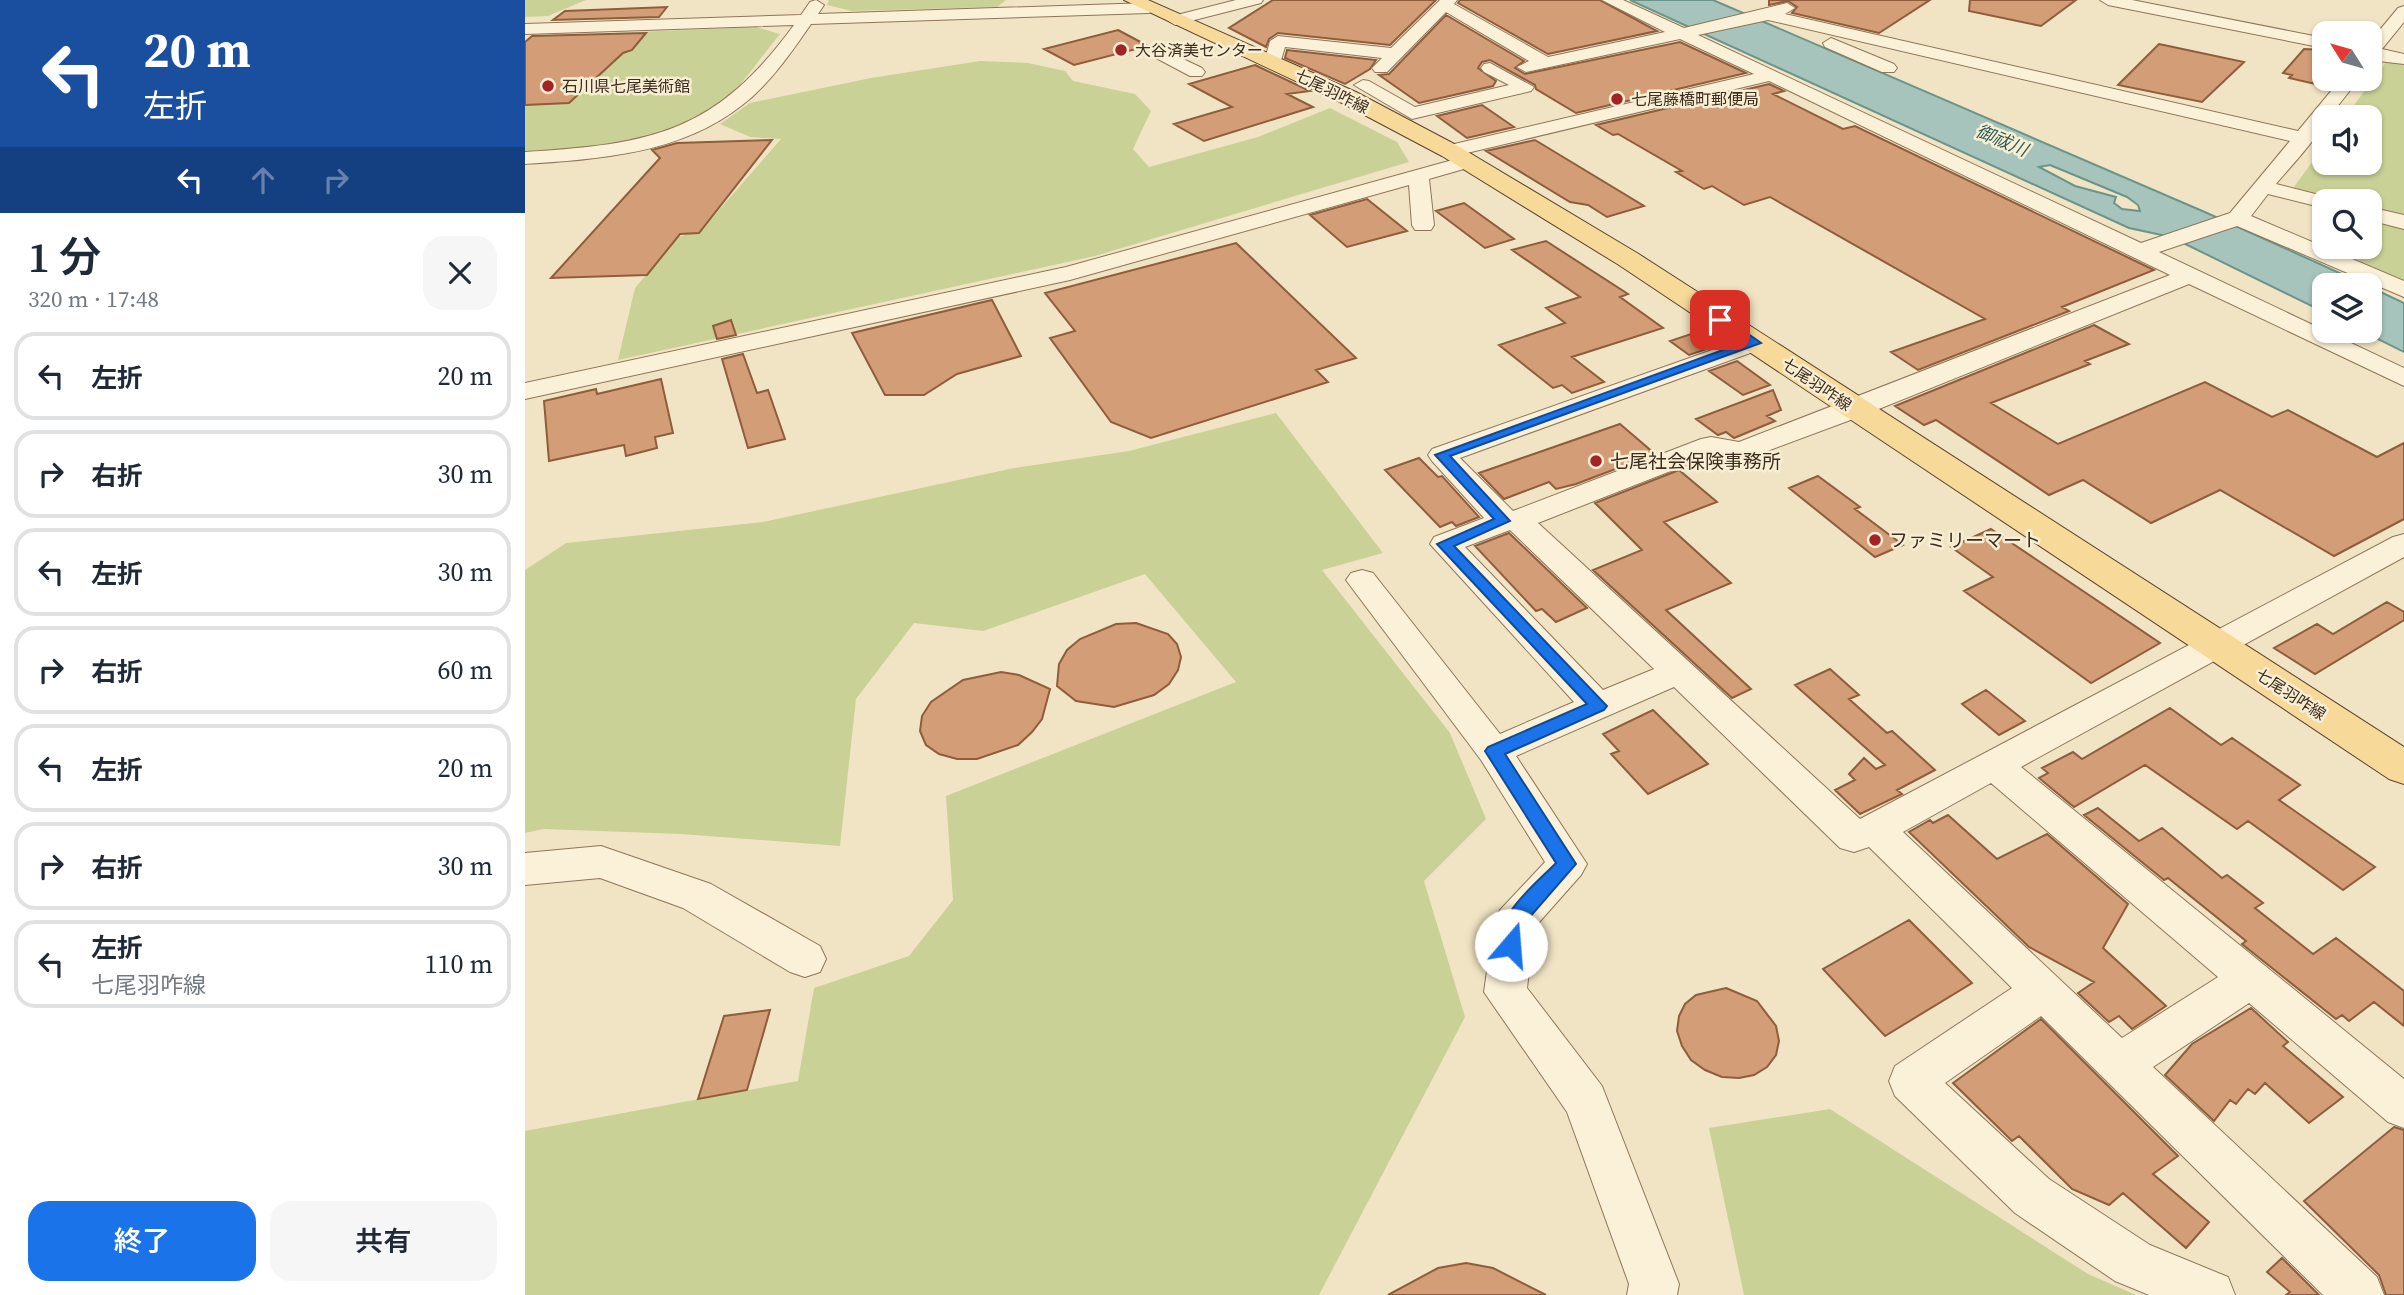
<!DOCTYPE html>
<html lang="ja">
<head>
<meta charset="utf-8">
<style>
	:root { --surface:#fff; --page:#f6f6f7; --text:#1f2937; --muted:#747a83; --line:#e0e1e3; --accent:#1a73e8 }
	body { margin:0; font-family:"Source Serif 4","Noto Sans JP",serif; background:var(--page); color:var(--text); height:100vh; display:flex; flex-direction:column; font-size:26px; white-space:nowrap }
	* { box-sizing:border-box; margin:0 }
	p { font-size:23px; color:var(--muted) }
	.icon { flex:none; width:38px; height:38px; fill:none; stroke:currentColor; stroke-width:2; stroke-linecap:round; stroke-linejoin:round }
	.map { position:relative; flex:1; overflow:hidden }
	.drawer { display:flex; flex-direction:column; background:var(--surface); width:525px }
	.drawer>* { flex:none }
	.hud { background:#1a4fa0; color:#fff; overflow:hidden }
	.needle { width:46px; rotate:307deg }
	.tools { position:absolute; left:1787px; top:21px; display:grid; gap:14px }
	.tools a { display:grid; place-items:center; width:70px; height:70px; border-radius:14px; background:var(--surface); box-shadow:0 2px 5px #0004; font-size:35px }
	.pin { position:absolute; display:grid; place-items:center; width:60px; height:60px; color:#fff; margin:-30px; border-radius:14px; box-shadow:0 4px 10px #0006 }
	.me { position:absolute; width:77px; margin:-38px; rotate:18deg; stroke-linejoin:round; filter:drop-shadow(0 0 5px #0008) }
	.turn { display:flex; align-items:center; gap:24px; height:147px; padding:0 28px; font-size:32px }
	.turn .icon { width:91px; height:91px; stroke-width:2.5 }
	.turn b { display:block; font-size:49px; line-height:60px }
	.lanes { display:flex; align-items:center; height:66px; padding:0 28px; background:#0003; justify-content:center; gap:35px; direction:ltr }
	.lanes .off { opacity:.35 }
	.round { display:grid; place-items:center; flex:none; width:74px; height:74px; border-radius:21px; background:var(--page) }
	.head { display:flex; align-items:center; justify-content:space-between; height:119px; padding:0 28px }
	h1 { font-size:42px; font-weight:600; line-height:52px }
	.action { display:flex; gap:14px; margin-top:auto; padding:14px 28px }
	.action a { flex:1; height:80px; border-radius:21px; background:var(--accent); color:#fff; font-size:28px; font-weight:600; line-height:80px; text-align:center }
	.action a+a { background:var(--page); color:var(--text) }
	ul { padding:0; list-style:none }
	li { display:flex; align-items:center; gap:21px; height:88px; margin:0 14px 10px; padding:0 14px; border:4px solid var(--line); border-radius:21px }
	li div { flex:1 }
	li b { display:block; font-size:26px }
	li em { font-style:normal }
	main { display:flex; flex:1; min-height:0 }
	.map>svg:first-child { display:block }
</style>
</head>
<body>
<main>
<section class="drawer">
<div class="hud">
<div class="turn"><svg class="icon" aria-label="left" viewBox="0 0 24 24"><path d="M17 20v-9H6M10 6l-5 5 5 5"/></svg><div><b>20 m</b>左折</div></div>
<div class="lanes"><svg class="icon" aria-label="left" viewBox="0 0 24 24"><path d="M17 20v-9H6M10 6l-5 5 5 5"/></svg><svg class="icon off" aria-label="ahead" viewBox="0 0 24 24"><path d="M12 20V5M6 11l6-6 6 6"/></svg><svg class="icon off" aria-label="right" viewBox="0 0 24 24"><path d="M7 20v-9h11M14 6l5 5-5 5"/></svg></div>
</div>
<div class="head"><div><h1>1 分</h1><p>320 m · 17:48</p></div><a class="round"><svg class="icon" aria-label="close" viewBox="0 0 24 24"><path d="M6 6l12 12M18 6L6 18"/></svg></a></div>
<ul>
<li><svg class="icon" aria-label="left" viewBox="0 0 24 24"><path d="M17 20v-9H6M10 6l-5 5 5 5"/></svg><div><b>左折</b></div><em>20 m</em></li>
<li><svg class="icon" aria-label="right" viewBox="0 0 24 24"><path d="M7 20v-9h11M14 6l5 5-5 5"/></svg><div><b>右折</b></div><em>30 m</em></li>
<li><svg class="icon" aria-label="left" viewBox="0 0 24 24"><path d="M17 20v-9H6M10 6l-5 5 5 5"/></svg><div><b>左折</b></div><em>30 m</em></li>
<li><svg class="icon" aria-label="right" viewBox="0 0 24 24"><path d="M7 20v-9h11M14 6l5 5-5 5"/></svg><div><b>右折</b></div><em>60 m</em></li>
<li><svg class="icon" aria-label="left" viewBox="0 0 24 24"><path d="M17 20v-9H6M10 6l-5 5 5 5"/></svg><div><b>左折</b></div><em>20 m</em></li>
<li><svg class="icon" aria-label="right" viewBox="0 0 24 24"><path d="M7 20v-9h11M14 6l5 5-5 5"/></svg><div><b>右折</b></div><em>30 m</em></li>
<li><svg class="icon" aria-label="left" viewBox="0 0 24 24"><path d="M17 20v-9H6M10 6l-5 5 5 5"/></svg><div><b>左折</b><p>七尾羽咋線</p></div><em>110 m</em></li>
</ul>
<div class="action"><a>終了</a><a>共有</a></div>
</section>
<div class="map">
<svg width="1879" height="1295" viewBox="0 0 1879 1295">
	<rect width="100%" height="100%" fill="#f1e4c4"/>
	<path fill="#cad197" d="M 0,0 L 61,0 L 23,16 L 0,17 Z
		M 304,0 L 481,0 L 472,7 L 327,11 L 302,5 Z
		M 231,27 L 255,34 C 236,57 214,90 192,108 C 148,144 55,150 0,152 L 0,65 L 24,44 L 64,34 Z
		M 455,61 L 503,63 L 540,71 L 548,81 L 610,94 L 626,111 L 608,149 L 624,167 L 733,137 L 805,108 L 872,142 L 884,162 L 570,256 L 93,360 L 110,288 L 152,238 L 180,226 L 256,139 L 225,137 L 195,124 L 225,103 L 346,78 Z
		M 1862,61 L 1879,65 L 1879,215 L 1845,207 L 1844,201 L 1823,201 L 1768,188 L 1799,146 L 1799,163 L 1844,163 L 1844,117 L 1820,117 Z
		M 1845,218 L 1879,226 L 1879,281 L 1800,247 L 1844,247 Z
		M 751,413 L 858,553 L 797,570 L 925,733 L 961,819 L 899,881 L 940,1017 L 794,1295 L 0,1295 L 0,1131 L 273,1081 L 289,988 L 384,956 L 428,900 L 421,796 L 711,682 L 620,574 L 458,631 L 389,623 L 331,699 L 315,846 L 156,834 L 19,829 L 0,833 L 0,570 L 41,543 L 238,522 L 489,468 L 604,451 Z
		M 1305,1109 L 1563,1274 L 1611,1295 L 1219,1295 L 1184,1128 Z"/>
	<path fill="#a6c4bb" stroke="#6c948a" stroke-width="2" fill-rule="evenodd" d="M 1105,0 L 1188,0 L 1682,213 L 1841,285 L 1799,285 L 1799,312 L 1646,237 L 1604,228 ZM 1359,90 C 1378,90 1427,106 1440,120 L 1429,119 ZM 1525,165 L 1602,197 L 1613,205 L 1615,211 L 1597,209 L 1589,203 L 1591,197 L 1550,186 L 1514,167 Z
		M 1845,287 L 1879,303 L 1879,352 L 1837,331 L 1844,331 Z"/>
	<g fill="none" stroke-linecap="round" stroke-linejoin="round">
		<path fill="#a6c4bb" fill-rule="evenodd" d="M 1296,51 L 1514,143 L 1519,150 L 1514,157 L 1503,160 L 1492,157 L 1286,66 L 1282,60 L 1286,54 Z"/>
	</g>
	<path fill="#d29d77" stroke="#8f5d3c" stroke-width="2" d="M 748,0 L 911,0 L 865,45 L 753,33 L 744,39 L 741,47 L 704,28 Z
		M 935,0 L 1075,0 L 1132,31 L 1023,54 L 933,3 Z
		M 1244,0 L 1405,0 L 1354,33 L 1267,13 L 1272,7 L 1263,1 L 1244,5 Z
		M 1445,0 L 1551,0 L 1516,26 L 1444,11 Z
		M 142,7 L 134,17 L 28,20 L 40,11 Z
		M 921,15 L 999,61 L 990,68 L 1000,74 L 1155,42 L 1221,73 L 1051,113 L 1011,89 L 1010,85 L 965,60 L 957,62 L 953,68 L 971,81 L 968,86 L 894,103 L 854,75 L 864,74 Z
		M 593,30 L 623,46 L 549,65 L 519,49 Z
		M 121,33 L 107,50 L 98,53 L 44,103 L 0,105 L 0,42 L 7,36 Z
		M 1634,44 L 1719,62 L 1677,102 L 1593,85 Z
		M 1779,49 L 1799,50 L 1799,86 L 1764,78 L 1767,75 L 1758,73 Z
		M 762,50 L 851,60 L 845,69 L 820,84 L 760,58 Z
		M 730,65 L 785,91 L 762,94 L 788,107 L 679,141 L 649,124 L 707,107 L 664,84 Z
		M 1244,84 L 1259,91 L 1248,94 L 1318,129 L 1330,126 L 1629,270 L 1537,307 L 1544,311 L 1393,370 L 1366,352 L 1460,319 L 1245,197 L 1219,205 L 1187,186 L 1179,189 L 1151,172 L 1157,171 L 1093,134 L 1088,135 L 1071,125 Z
		M 957,105 L 989,127 L 942,138 L 912,116 Z
		M 247,140 L 174,233 L 155,234 L 122,275 L 26,278 L 135,158 L 127,150 L 152,143 Z
		M 1010,140 L 1119,206 L 1082,217 L 1063,205 L 1045,202 L 961,151 Z
		M 842,199 L 882,231 L 822,247 L 785,215 Z
		M 939,203 L 989,239 L 960,248 L 911,211 Z
		M 1021,241 L 1103,294 L 1095,297 L 1138,328 L 1047,357 L 1079,382 L 1047,393 L 1037,385 L 1028,388 L 974,345 L 1040,323 L 1021,308 L 1055,297 L 987,250 Z
		M 711,243 L 831,358 L 791,370 L 803,382 L 626,438 L 586,422 L 525,338 L 550,331 L 520,293 Z
		M 467,300 L 496,356 L 432,374 L 399,395 L 360,395 L 327,333 Z
		M 206,320 L 211,335 L 192,339 L 188,326 Z
		M 1569,325 L 1604,344 L 1560,361 L 1565,364 L 1466,403 L 1533,444 L 1680,382 L 1747,417 L 1763,410 L 1852,457 L 1879,443 L 1879,519 L 1809,556 L 1695,490 L 1626,523 L 1558,480 L 1524,495 L 1411,420 L 1399,425 L 1370,406 Z
		M 1172,332 L 1191,346 L 1164,355 L 1145,341 Z
		M 218,354 L 232,393 L 243,390 L 260,439 L 223,448 L 197,359 Z
		M 1212,361 L 1245,385 L 1218,395 L 1184,371 Z
		M 136,379 L 148,433 L 130,437 L 132,448 L 101,456 L 99,445 L 24,461 L 19,401 L 71,389 L 72,394 Z
		M 1248,390 L 1256,410 L 1242,416 L 1250,421 L 1209,438 L 1201,432 L 1193,435 L 1171,419 Z
		M 1095,424 L 1130,454 L 1051,484 L 1031,489 L 1024,482 L 979,499 L 954,473 Z
		M 894,458 L 913,477 L 917,476 L 954,517 L 931,526 L 927,522 L 915,527 L 860,470 Z
		M 1154,470 L 1192,502 L 1139,522 L 1206,583 L 1141,610 L 1226,689 L 1207,698 L 1068,570 L 1117,550 L 1070,503 Z
		M 1293,476 L 1335,507 L 1330,509 L 1378,545 L 1350,557 L 1264,488 Z
		M 1466,529 L 1635,643 L 1566,683 L 1439,591 L 1468,577 L 1426,547 Z
		M 984,533 L 1062,608 L 1031,622 L 1017,609 L 1011,611 L 950,546 Z
		M 1862,602 L 1879,612 L 1879,620 L 1790,674 L 1749,648 L 1792,624 L 1808,634 Z
		M 611,623 L 643,634 L 652,644 L 656,657 L 653,670 L 644,684 L 629,695 L 589,707 L 551,701 L 532,686 L 534,664 L 542,650 L 555,639 L 591,624 Z
		M 1305,669 L 1334,695 L 1324,699 L 1362,733 L 1367,731 L 1410,770 L 1372,790 L 1377,794 L 1335,814 L 1310,790 L 1330,780 L 1324,774 L 1339,758 L 1351,769 L 1360,765 L 1270,685 Z
		M 476,672 L 494,675 L 525,689 L 517,719 L 507,732 L 493,745 L 452,759 L 432,759 L 414,754 L 401,745 L 395,731 L 397,716 L 406,702 L 438,680 Z
		M 1461,690 L 1500,721 L 1474,735 L 1437,704 Z
		M 1645,708 L 1696,745 L 1707,738 L 1775,785 L 1754,800 L 1850,867 L 1818,890 L 1723,821 L 1712,829 L 1620,765 L 1549,807 L 1514,778 L 1523,773 L 1517,768 L 1548,752 L 1557,759 Z
		M 1128,710 L 1183,764 L 1123,794 L 1086,754 L 1094,751 L 1078,734 Z
		M 1573,808 L 1614,841 L 1637,828 L 1697,878 L 1702,875 L 1738,903 L 1730,908 L 1788,954 L 1811,938 L 1879,991 L 1879,1026 L 1849,1002 L 1824,1021 L 1817,1015 L 1811,1019 L 1717,944 L 1721,941 L 1643,878 L 1639,880 L 1559,815 Z
		M 1423,815 L 1472,859 L 1522,834 L 1603,904 L 1578,948 L 1641,1006 L 1607,1029 L 1594,1016 L 1584,1022 L 1553,993 L 1569,982 L 1504,947 L 1384,832 L 1405,820 L 1408,823 Z
		M 1384,920 L 1447,983 L 1360,1036 L 1298,969 Z
		M 1201,988 L 1232,1001 L 1251,1026 L 1254,1041 L 1251,1055 L 1242,1067 L 1229,1075 L 1214,1078 L 1197,1077 L 1180,1070 L 1166,1060 L 1157,1046 L 1152,1031 L 1154,1016 L 1160,1004 L 1171,995 Z
		M 1726,1008 L 1763,1042 L 1758,1046 L 1818,1097 L 1784,1123 L 1740,1083 L 1730,1094 L 1723,1089 L 1711,1104 L 1705,1100 L 1689,1121 L 1640,1075 L 1667,1044 Z
		M 245,1010 L 222,1090 L 173,1099 L 199,1016 Z
		M 1516,1019 L 1653,1156 L 1628,1174 L 1684,1222 L 1661,1248 L 1598,1193 L 1584,1205 L 1547,1189 L 1494,1136 L 1487,1141 L 1428,1083 Z
		M 1869,1127 L 1879,1130 L 1879,1295 L 1861,1295 L 1854,1275 L 1779,1201 Z
		M 1757,1258 L 1794,1295 L 1761,1295 L 1765,1292 L 1742,1272 Z
		M 941,1263 L 968,1268 L 1021,1295 L 863,1295 L 913,1268 Z"/>
	<g fill="none" stroke-linecap="round" stroke-linejoin="round">
		<g stroke="#8e7559" stroke-width="2">
			<path id="minor" d="M 291,0 L 299,5 L 293,14 L 624,3 L 632,8 L 624,13 L 286,24 C 266,53 244,85 216,106 C 155,154 74,159 0,164 L 0,152 C 128,144 190,133 269,25 L 0,34 L 0,24 L 276,15 L 285,2 Z
				M 711,0 L 738,0 L 736,3 L 650,25 L 642,20 L 644,17 Z
				M 915,0 L 932,0 L 929,4 L 1023,57 L 1140,32 L 1077,0 L 1098,0 L 1159,28 L 1262,3 L 1270,8 L 1260,14 L 1773,131 L 1816,79 L 1834,79 L 1804,117 L 1799,117 C 1799,133 1763,169 1751,184 L 1806,198 L 1809,201 L 1799,201 L 1799,208 L 1743,194 L 1726,216 L 1879,281 L 1879,297 L 1712,226 L 1634,252 L 1879,368 L 1879,386 L 1664,284 L 1339,415 L 1226,457 L 1216,459 L 1189,454 L 1013,523 L 1335,819 L 1868,537 L 1879,534 L 1879,557 L 1496,767 L 1879,1079 L 1879,1128 L 1863,1122 L 1724,1003 L 1628,1067 L 1852,1277 L 1859,1295 L 1798,1295 L 1516,1016 L 1420,1083 L 1524,1179 L 1625,1245 L 1703,1277 L 1710,1295 L 1624,1295 L 1590,1281 L 1490,1213 L 1370,1096 L 1364,1081 L 1370,1066 L 1487,988 L 1344,847 L 1329,852 L 1315,848 L 1149,687 L 991,756 L 1062,864 L 1056,875 L 1009,928 L 1002,988 L 1077,1086 L 1154,1284 L 1152,1295 L 1102,1295 L 1104,1284 L 1042,1112 L 959,992 L 969,922 L 975,910 L 1020,862 L 956,760 L 821,580 L 826,573 L 837,570 L 848,573 L 975,734 L 1049,702 L 905,544 L 909,537 L 959,518 L 907,461 L 903,455 L 907,449 L 1221,338 L 1239,338 L 1243,343 L 1239,348 L 935,458 L 988,511 L 1176,439 L 1186,437 L 1214,442 L 1645,275 L 1244,81 L 925,157 L 915,151 L 925,145 L 1229,74 L 1155,39 L 1001,72 L 992,67 L 1004,61 L 921,12 L 862,72 L 850,72 L 847,68 L 857,58 L 760,47 L 754,67 L 748,68 L 739,63 L 745,41 L 753,36 L 866,48 ZM 1243,20 L 1765,141 L 1705,213 L 1616,243 L 1173,35 ZM 985,530 L 1129,669 L 1078,690 L 940,547 ZM 1466,783 L 1693,977 L 1597,1038 L 1378,832 Z
				M 1575,0 L 1607,0 L 1799,38 L 1799,48 L 1583,5 Z
				M 1879,6 L 1879,22 L 1857,49 L 1879,54 L 1879,64 L 1844,60 L 1844,43 L 1873,8 Z
				M 1306,38 L 1369,64 L 1372,68 L 1369,72 L 1357,72 L 1300,47 L 1298,43 Z
				M 637,49 L 677,68 L 680,72 L 677,76 L 665,76 L 631,58 L 628,54 Z
				M 965,63 L 1009,87 L 1006,91 L 887,119 L 829,85 L 838,80 L 844,81 L 890,107 L 984,85 L 959,72 L 956,68 L 959,64 Z
				M 942,156 L 949,158 L 952,162 L 949,166 L 904,179 L 909,225 L 906,230 L 890,230 L 887,225 L 884,185 L 545,280 L 0,399 L 0,383 L 541,267 Z
				M 1844,207 L 1879,215 L 1879,229 L 1844,220 Z
				M 76,846 L 186,884 L 295,946 L 301,959 L 295,972 L 280,977 L 265,972 L 158,908 L 75,878 L 0,885 L 0,853 Z"/>
		</g>
		<g stroke="#5b432d" stroke-width="2">
			<path id="major" d="M 599,0 L 623,0 L 831,92 L 933,146 L 1112,253 L 1879,747 L 1879,784 L 1864,779 L 1094,265 L 917,156 L 815,102 Z"/>
		</g>
		<use href="#minor" fill="#fbf1d8" fill-rule="evenodd"/>
		<use href="#major" fill="#f7da99" fill-rule="evenodd"/>
	</g>
	<path fill="#1a73e8" stroke="#114b97" stroke-width="2" d="M 1191,317 L 1199,317 L 1236,343 L 925,456 L 985,521 L 929,546 L 1082,706 L 1079,710 L 980,754 L 1051,864 L 998,925 L 993,951 L 986,954 L 979,951 C 964,919 1012,883 1031,863 L 960,751 L 963,747 L 1062,704 L 912,544 L 969,519 L 910,455 L 1220,342 L 1191,322 Z"/>
	<g fill="#a22424" stroke="#f8eed4" stroke-width="2.5">
		<circle cx="596" cy="50" r="7"/>
		<circle cx="23" cy="86" r="7"/>
		<circle cx="1092" cy="99" r="7"/>
		<circle cx="1071" cy="461" r="7"/>
		<circle cx="1350" cy="540" r="7"/>
	</g>
	<g text-anchor="middle" dominant-baseline="central" stroke-width="5" stroke-linejoin="round" paint-order="stroke">
		<g font-size="16" fill="#3d2d1e" stroke="#f8eed4" text-anchor="start">
			<text x="610" y="50">大谷済美センター</text>
			<text x="37" y="86">石川県七尾美術館</text>
			<text x="1106" y="99">七尾藤橋町郵便局</text>
		</g>
		<g font-size="16" fill="#3d2d1e" stroke="#f8eed4">
			<text transform="translate(807 91) rotate(26)">七尾羽咋線</text>
			<text transform="translate(1292 384) rotate(34)">七尾羽咋線</text>
			<text transform="translate(1766 694) rotate(33)">七尾羽咋線</text>
		</g>
		<g font-size="18" font-style="italic" fill="#2c5d5a" stroke="#f8eed4">
			<text transform="translate(1477 140) rotate(23)">御祓川</text>
		</g>
		<g font-size="19" fill="#3d2d1e" stroke="#f8eed4" text-anchor="start">
			<text x="1085" y="461">七尾社会保険事務所</text>
			<text x="1364" y="540">ファミリーマート</text>
		</g>
	</g>
</svg>
<div class="tools">
<a><svg class="needle" viewBox="-14 -14 28 28"><path d="M0-13l5 13h-10z" fill="#e53935"/><path d="M0 13l5-13h-10z" fill="#747a83"/></svg></a>
<a><svg class="icon" aria-label="sound" viewBox="0 0 24 24"><path d="M4 9h4l5-4v14l-5-4H4zM17 9q2 3 0 6"/></svg></a>
<a><svg class="icon" aria-label="search" viewBox="0 0 24 24"><circle cx="10" cy="10" r="6"/><path d="M15 15l6 6"/></svg></a>
<a><svg class="icon" aria-label="layers" viewBox="0 0 24 24"><path d="M12 4l9 5-9 5-9-5zM3 14l9 5 9-5"/></svg></a>
</div>
<div class="pin" style="left:1195px;top:320px;background:#d93025"><svg class="icon" aria-label="arrive" viewBox="0 0 24 24"><path d="M6 21V4h12l-3 4 3 4H6"/></svg></div>
<svg class="me" style="left:986px;top:945px" viewBox="-20 -20 40 40"><circle r="19" fill="#fff"/><path d="M0-13L10 11 0 6-10 11z" fill="#1a73e8"/></svg>
</div>
</main>
</body>
</html>
